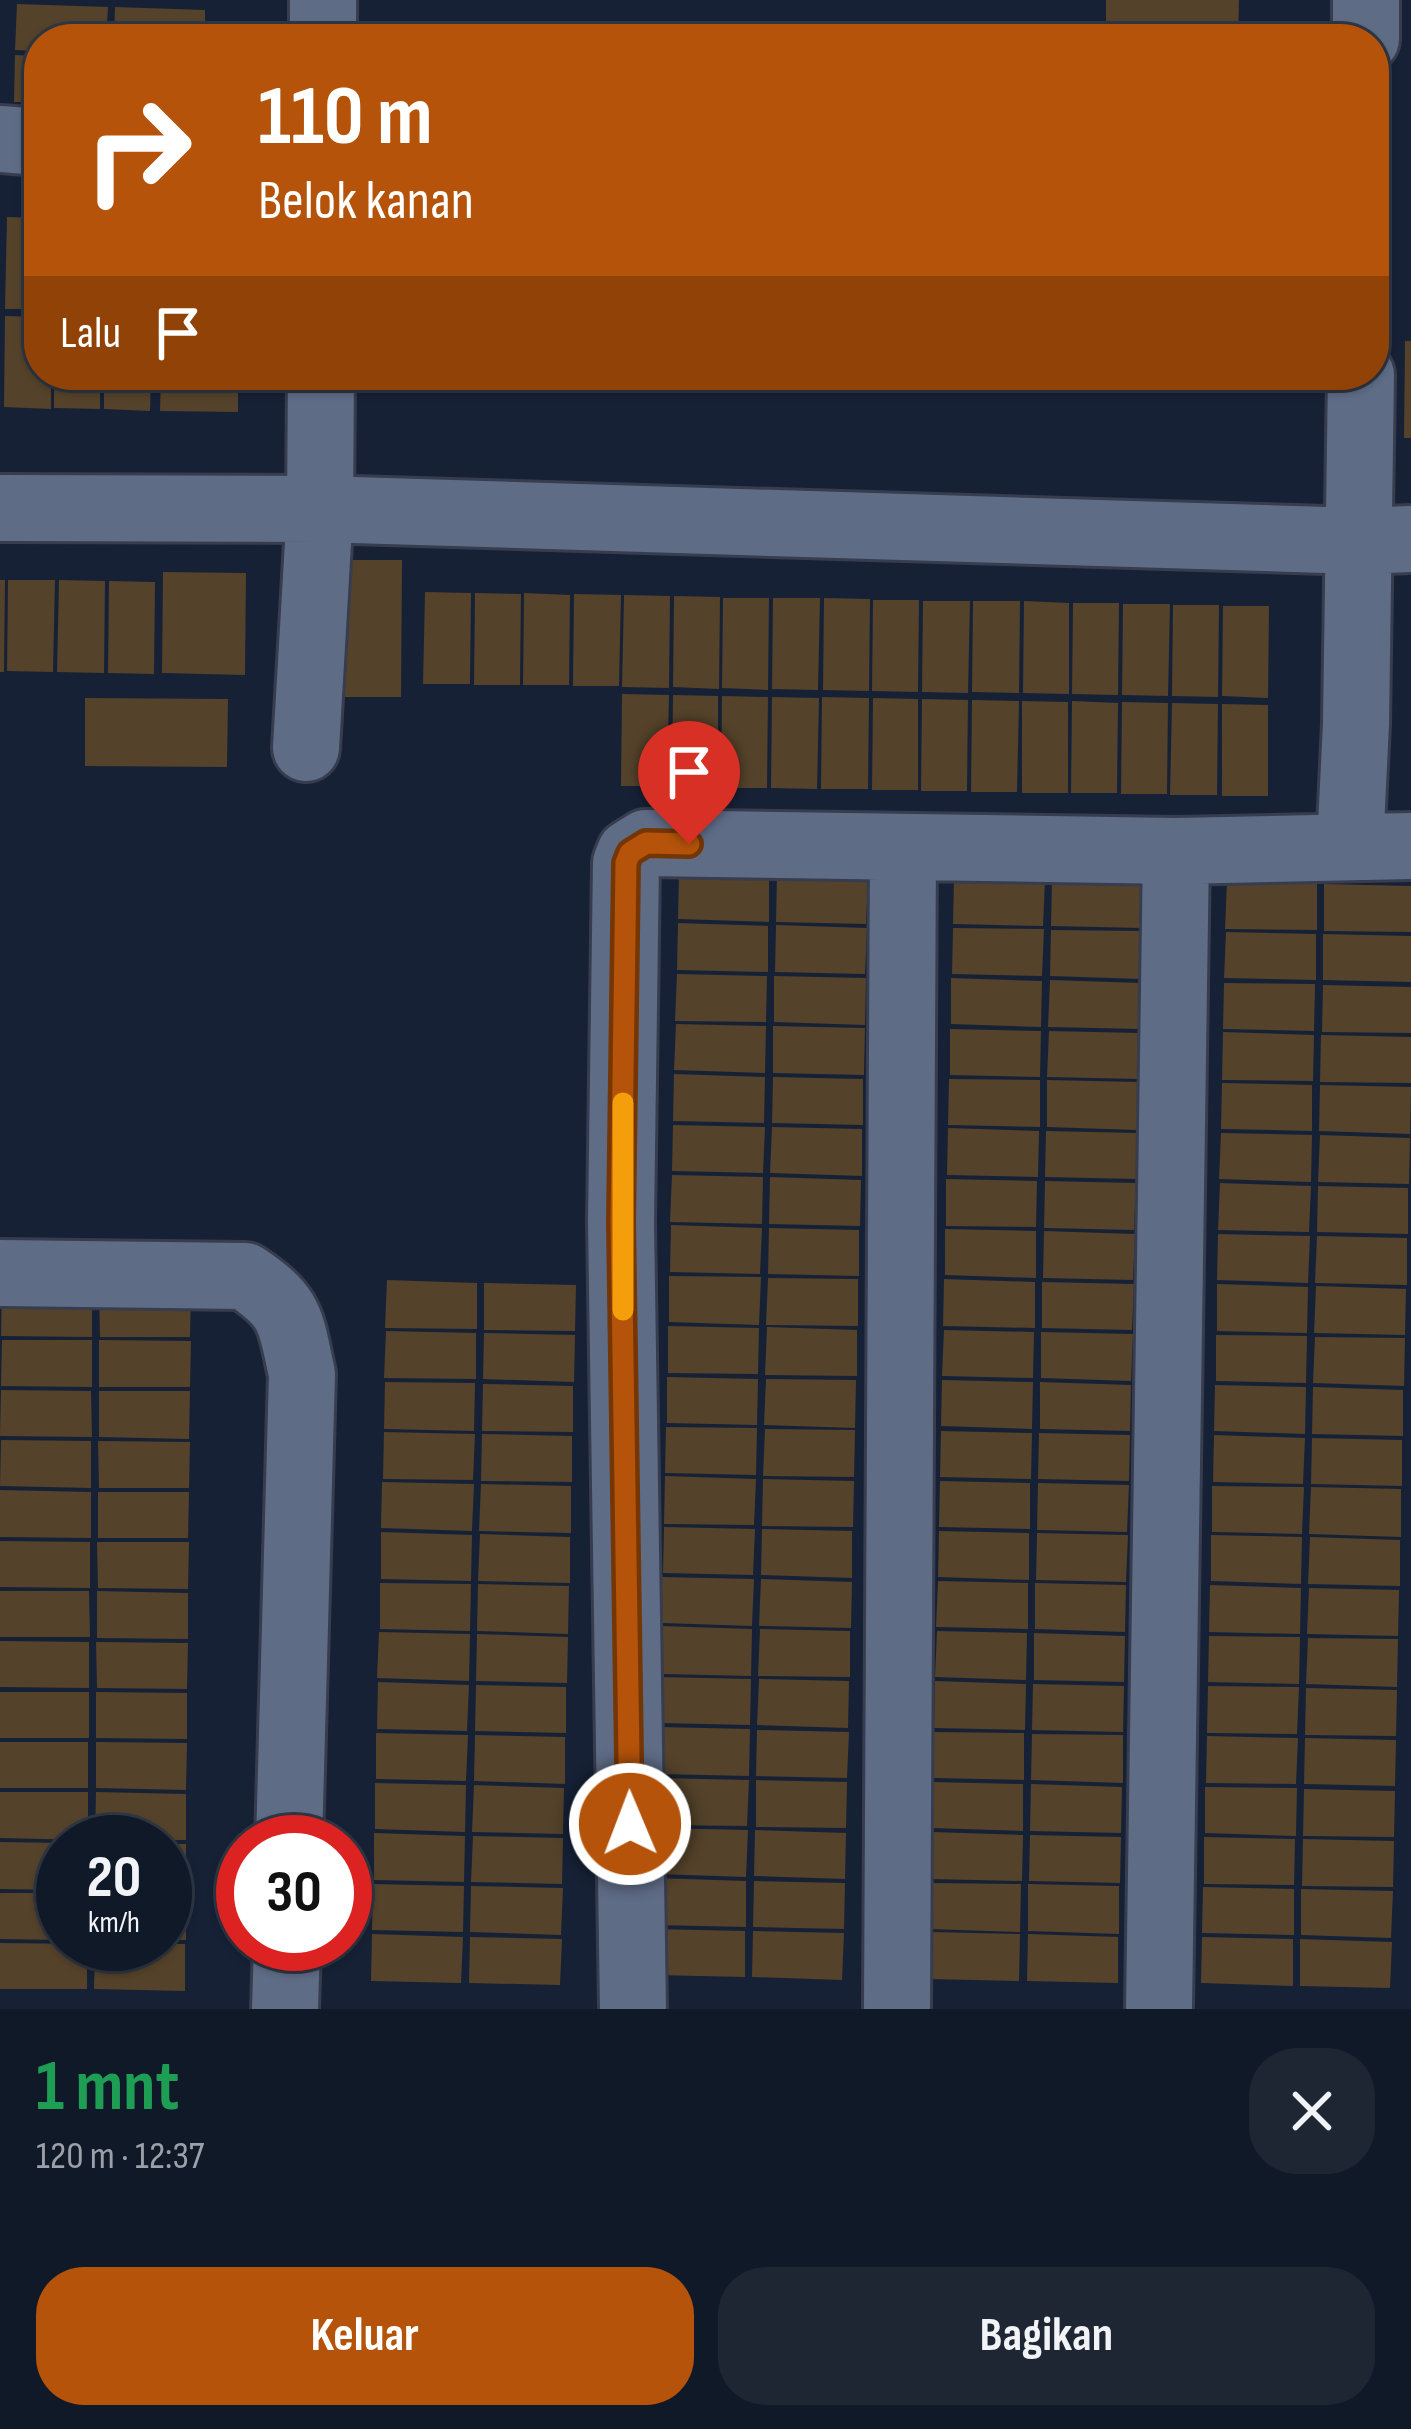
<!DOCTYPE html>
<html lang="id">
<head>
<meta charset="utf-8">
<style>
	:root { --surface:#101928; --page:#1e2634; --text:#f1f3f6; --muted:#9ca0a8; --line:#303845; --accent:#b45309 }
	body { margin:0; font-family:"Sofia Sans Condensed",sans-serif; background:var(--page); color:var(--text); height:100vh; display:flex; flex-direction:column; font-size:45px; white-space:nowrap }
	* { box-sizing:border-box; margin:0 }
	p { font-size:39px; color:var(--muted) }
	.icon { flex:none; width:66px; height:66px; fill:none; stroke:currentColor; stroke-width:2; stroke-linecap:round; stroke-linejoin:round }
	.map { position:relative; height:2009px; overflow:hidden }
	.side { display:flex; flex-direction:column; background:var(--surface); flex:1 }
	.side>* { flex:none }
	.top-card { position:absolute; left:24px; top:24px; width:1365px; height:366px; border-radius:48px; box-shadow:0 3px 9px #0004,0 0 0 3px var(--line); background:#b45309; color:#fff; overflow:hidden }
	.speed { position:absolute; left:36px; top:1815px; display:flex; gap:24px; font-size:60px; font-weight:700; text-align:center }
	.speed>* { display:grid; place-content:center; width:156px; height:156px; border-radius:50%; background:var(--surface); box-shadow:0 3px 9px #0004,0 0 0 3px var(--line); line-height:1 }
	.speed small { font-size:30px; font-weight:400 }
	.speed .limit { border:18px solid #d22; background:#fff; color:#111 }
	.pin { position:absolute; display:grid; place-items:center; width:102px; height:102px; color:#fff; margin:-123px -51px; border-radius:50% 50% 50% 0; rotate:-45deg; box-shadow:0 0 12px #0007 }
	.pin .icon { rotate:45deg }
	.me { position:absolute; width:132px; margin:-66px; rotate:359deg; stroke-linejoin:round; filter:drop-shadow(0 0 9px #0008) }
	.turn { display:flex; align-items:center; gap:42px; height:252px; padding:0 36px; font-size:54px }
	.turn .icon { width:156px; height:156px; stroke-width:2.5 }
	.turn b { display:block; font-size:84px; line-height:102px }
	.then { display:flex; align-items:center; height:114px; padding:0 36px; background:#0003; gap:24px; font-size:45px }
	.round { display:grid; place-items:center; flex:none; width:126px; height:126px; border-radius:48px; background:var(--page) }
	.overview { display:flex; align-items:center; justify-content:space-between; height:204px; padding:0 36px }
	h1 { font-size:72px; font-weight:700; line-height:90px; color:#1e9e55 }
	.primary-button { display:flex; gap:24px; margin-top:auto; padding:24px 36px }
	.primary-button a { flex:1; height:138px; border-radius:48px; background:var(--accent); color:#fff; font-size:48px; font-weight:700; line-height:138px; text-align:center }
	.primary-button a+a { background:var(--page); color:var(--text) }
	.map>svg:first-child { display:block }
</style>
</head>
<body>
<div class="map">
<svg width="1411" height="2009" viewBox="0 0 1411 2009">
	<rect width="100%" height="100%" fill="#162136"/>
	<path fill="#54422a" d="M 1106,0 L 1239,0 L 1238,39 L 1106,39 Z
		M 17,4 L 108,7 L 106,39 L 39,39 L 39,51 L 15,50 Z
		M 115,7 L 205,10 L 205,39 L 114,39 Z
		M 15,55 L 39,56 L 39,102 L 14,102 Z
		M 7,217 L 39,218 L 39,309 L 5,309 Z
		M 5,316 L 39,317 L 39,375 L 51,375 L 51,409 L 4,407 Z
		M 1405,341 L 1411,341 L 1411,438 L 1404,438 Z
		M 54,375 L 100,375 L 100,409 L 54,408 Z
		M 104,375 L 151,375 L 150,411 L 104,409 Z
		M 161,375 L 238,375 L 238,412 L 160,411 Z
		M 838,375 L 1231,375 L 1231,390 L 838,381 Z
		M 333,560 L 402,560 L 401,697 L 332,697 Z
		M 163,572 L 246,573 L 245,675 L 162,673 Z
		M 0,580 L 5,580 L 4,672 L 0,672 Z
		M 8,580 L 55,580 L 53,672 L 7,671 Z
		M 59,580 L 105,581 L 104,673 L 57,672 Z
		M 109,581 L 155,582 L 154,674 L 108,673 Z
		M 425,592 L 471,593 L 470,684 L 423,684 Z
		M 475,593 L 521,594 L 520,685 L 474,685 Z
		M 524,593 L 570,595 L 569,685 L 523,685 Z
		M 574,594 L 621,595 L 619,686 L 573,686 Z
		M 624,595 L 670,596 L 669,688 L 622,687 Z
		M 674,596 L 720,597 L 719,689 L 673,687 Z
		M 723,598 L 769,598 L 768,690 L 722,688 Z
		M 773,598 L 820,598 L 818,690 L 772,689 Z
		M 824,598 L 870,599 L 869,691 L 823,690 Z
		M 873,600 L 919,600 L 918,692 L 872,691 Z
		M 923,601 L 970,601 L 968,693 L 922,692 Z
		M 973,601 L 1020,601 L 1019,693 L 972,692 Z
		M 1024,601 L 1069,603 L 1069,694 L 1023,693 Z
		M 1073,603 L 1119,603 L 1118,695 L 1072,694 Z
		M 1123,604 L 1170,604 L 1168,696 L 1122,695 Z
		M 1173,605 L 1219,605 L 1218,697 L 1172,696 Z
		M 1223,606 L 1269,606 L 1268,698 L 1222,696 Z
		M 622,694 L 669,695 L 667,786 L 621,786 Z
		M 673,695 L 718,696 L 718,787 L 672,787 Z
		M 722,696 L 768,697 L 767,788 L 721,788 Z
		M 772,697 L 819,698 L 817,789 L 771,788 Z
		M 822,697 L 869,698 L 868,789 L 821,789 Z
		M 85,698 L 228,699 L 227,767 L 85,766 Z
		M 873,698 L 918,699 L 918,790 L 872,790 Z
		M 922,699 L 968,700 L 967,791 L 921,791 Z
		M 972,700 L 1019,701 L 1017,792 L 971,792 Z
		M 1022,701 L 1068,702 L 1068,793 L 1022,793 Z
		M 1072,701 L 1118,703 L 1117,793 L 1071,793 Z
		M 1122,702 L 1168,703 L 1167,794 L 1121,794 Z
		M 1172,703 L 1218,704 L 1217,795 L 1170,795 Z
		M 1222,704 L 1268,705 L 1268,796 L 1222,796 Z
		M 679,873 L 769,875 L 769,922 L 678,919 Z
		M 777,875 L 868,877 L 866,924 L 776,922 Z
		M 954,877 L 1045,880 L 1043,926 L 953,924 Z
		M 1052,880 L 1142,882 L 1142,928 L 1051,926 Z
		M 1227,882 L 1317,884 L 1317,930 L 1225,929 Z
		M 1324,884 L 1411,886 L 1411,932 L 1324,931 Z
		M 678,923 L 768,926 L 768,972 L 677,970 Z
		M 776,925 L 867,928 L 865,974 L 775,972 Z
		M 953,928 L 1044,929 L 1042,976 L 952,974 Z
		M 1051,930 L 1141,931 L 1141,979 L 1050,976 Z
		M 1226,932 L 1316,934 L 1316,980 L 1224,978 Z
		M 1323,934 L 1411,936 L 1411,982 L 1323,980 Z
		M 677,974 L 767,976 L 766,1022 L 675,1021 Z
		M 774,976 L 866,978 L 865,1025 L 774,1022 Z
		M 951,978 L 1042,981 L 1041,1027 L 951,1024 Z
		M 1050,980 L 1141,983 L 1140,1029 L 1048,1027 Z
		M 1224,983 L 1315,984 L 1314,1031 L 1223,1029 Z
		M 1323,985 L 1411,987 L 1411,1033 L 1322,1032 Z
		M 676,1024 L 766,1026 L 765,1073 L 674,1070 Z
		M 773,1026 L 865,1028 L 864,1075 L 773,1073 Z
		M 950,1029 L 1041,1031 L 1040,1077 L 950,1075 Z
		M 1049,1031 L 1140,1033 L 1138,1079 L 1047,1077 Z
		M 1223,1032 L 1314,1035 L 1313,1081 L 1222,1080 Z
		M 1321,1035 L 1411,1037 L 1411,1083 L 1320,1082 Z
		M 674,1074 L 765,1077 L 764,1123 L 673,1121 Z
		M 773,1077 L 863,1079 L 863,1125 L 772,1123 Z
		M 949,1079 L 1040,1080 L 1040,1127 L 948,1125 Z
		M 1047,1080 L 1139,1082 L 1137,1130 L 1047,1127 Z
		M 1222,1083 L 1312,1085 L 1312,1131 L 1221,1129 Z
		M 1320,1085 L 1411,1087 L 1410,1134 L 1319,1131 Z
		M 673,1125 L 765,1127 L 763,1173 L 672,1171 Z
		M 772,1127 L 862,1129 L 862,1176 L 770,1173 Z
		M 948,1128 L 1039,1131 L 1038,1177 L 947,1175 Z
		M 1046,1131 L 1137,1133 L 1136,1179 L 1045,1177 Z
		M 1221,1133 L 1312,1135 L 1311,1182 L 1219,1179 Z
		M 1320,1135 L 1410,1138 L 1409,1184 L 1318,1182 Z
		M 672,1175 L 763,1177 L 762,1224 L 670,1222 Z
		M 770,1177 L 861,1180 L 860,1226 L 769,1224 Z
		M 946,1179 L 1037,1181 L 1036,1227 L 946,1226 Z
		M 1045,1181 L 1136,1183 L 1134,1230 L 1044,1228 Z
		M 1220,1183 L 1311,1186 L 1309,1232 L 1218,1230 Z
		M 1318,1186 L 1408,1188 L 1408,1234 L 1317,1232 Z
		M 671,1225 L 762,1228 L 760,1274 L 670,1272 Z
		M 769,1228 L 859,1230 L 859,1276 L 768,1274 Z
		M 945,1229 L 1036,1231 L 1036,1278 L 945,1275 Z
		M 1044,1231 L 1135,1234 L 1133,1280 L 1043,1278 Z
		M 1218,1234 L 1310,1236 L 1308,1283 L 1217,1280 Z
		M 1317,1236 L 1407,1238 L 1407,1285 L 1315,1283 Z
		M 669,1276 L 761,1277 L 759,1325 L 669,1322 Z
		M 768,1278 L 858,1279 L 858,1326 L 766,1325 Z
		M 944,1279 L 1035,1282 L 1035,1328 L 943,1326 Z
		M 387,1280 L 477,1283 L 477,1329 L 385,1328 Z
		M 1042,1282 L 1134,1284 L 1132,1330 L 1042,1328 Z
		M 484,1283 L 576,1285 L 575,1331 L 484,1330 Z
		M 1217,1284 L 1308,1287 L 1307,1333 L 1217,1331 Z
		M 1316,1286 L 1406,1289 L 1405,1335 L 1314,1333 Z
		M 2,1289 L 92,1290 L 92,1337 L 1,1336 Z
		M 99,1290 L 191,1291 L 190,1337 L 100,1337 Z
		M 668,1326 L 759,1328 L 758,1374 L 668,1373 Z
		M 767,1327 L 857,1330 L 857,1376 L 765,1375 Z
		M 944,1330 L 1034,1332 L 1033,1378 L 942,1376 Z
		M 386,1331 L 476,1333 L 476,1379 L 384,1378 Z
		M 1041,1332 L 1133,1334 L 1131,1381 L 1041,1378 Z
		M 484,1333 L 575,1335 L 574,1382 L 483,1379 Z
		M 1216,1335 L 1307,1336 L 1306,1383 L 1216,1381 Z
		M 1315,1337 L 1405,1338 L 1404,1386 L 1313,1383 Z
		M 2,1340 L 92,1340 L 92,1387 L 1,1386 Z
		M 99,1340 L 191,1341 L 190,1387 L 99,1387 Z
		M 667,1377 L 758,1379 L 757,1425 L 667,1423 Z
		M 766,1379 L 856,1380 L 855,1428 L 764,1425 Z
		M 942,1380 L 1033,1382 L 1032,1429 L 941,1426 Z
		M 385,1382 L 475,1383 L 474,1431 L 384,1429 Z
		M 1040,1382 L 1131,1385 L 1130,1431 L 1040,1429 Z
		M 483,1384 L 573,1386 L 573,1432 L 482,1431 Z
		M 1215,1385 L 1306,1387 L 1305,1434 L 1214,1431 Z
		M 1313,1387 L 1403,1390 L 1403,1436 L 1312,1434 Z
		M 1,1390 L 91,1391 L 92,1437 L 0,1436 Z
		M 99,1391 L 190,1391 L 189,1439 L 99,1437 Z
		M 666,1427 L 757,1428 L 756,1475 L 665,1473 Z
		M 765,1429 L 855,1430 L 854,1477 L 763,1476 Z
		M 941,1431 L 1032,1433 L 1031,1479 L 940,1477 Z
		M 384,1432 L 475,1434 L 473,1480 L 383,1479 Z
		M 1039,1433 L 1130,1435 L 1129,1481 L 1038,1479 Z
		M 482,1434 L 572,1436 L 572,1482 L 481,1481 Z
		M 1214,1435 L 1305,1438 L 1303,1484 L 1213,1482 Z
		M 1312,1438 L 1402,1440 L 1402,1486 L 1311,1484 Z
		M 1,1440 L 91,1441 L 91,1488 L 0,1486 Z
		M 98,1441 L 190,1442 L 189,1488 L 99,1488 Z
		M 665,1476 L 756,1479 L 754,1525 L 664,1524 Z
		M 763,1479 L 854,1481 L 853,1527 L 762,1526 Z
		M 940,1481 L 1030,1483 L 1030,1529 L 939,1527 Z
		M 382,1482 L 474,1484 L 472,1531 L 381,1528 Z
		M 1038,1483 L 1129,1485 L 1127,1532 L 1037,1530 Z
		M 481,1484 L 571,1486 L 571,1533 L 479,1531 Z
		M 1212,1486 L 1304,1487 L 1302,1534 L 1212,1532 Z
		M 1311,1487 L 1401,1489 L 1401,1537 L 1309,1534 Z
		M 0,1490 L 91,1492 L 91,1538 L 0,1537 Z
		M 98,1492 L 189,1492 L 188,1538 L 98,1538 Z
		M 664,1527 L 755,1529 L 753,1575 L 663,1573 Z
		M 762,1529 L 852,1531 L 852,1578 L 761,1575 Z
		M 939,1531 L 1029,1533 L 1029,1580 L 938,1577 Z
		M 381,1532 L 472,1535 L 471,1581 L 381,1579 Z
		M 1037,1533 L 1128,1535 L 1126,1582 L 1036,1580 Z
		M 480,1534 L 570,1537 L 570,1583 L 478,1581 Z
		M 1211,1535 L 1302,1537 L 1301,1584 L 1211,1581 Z
		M 1310,1537 L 1400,1540 L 1400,1586 L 1308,1584 Z
		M 0,1541 L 90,1542 L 90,1588 L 0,1587 Z
		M 97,1542 L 189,1542 L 188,1589 L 98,1588 Z
		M 662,1577 L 754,1579 L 752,1626 L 662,1623 Z
		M 761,1579 L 852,1582 L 851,1628 L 759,1626 Z
		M 938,1581 L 1028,1583 L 1028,1629 L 936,1627 Z
		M 380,1583 L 471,1584 L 470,1631 L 380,1629 Z
		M 1035,1583 L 1126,1585 L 1125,1632 L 1035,1629 Z
		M 478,1584 L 569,1586 L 568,1634 L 477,1631 Z
		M 1210,1585 L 1301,1588 L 1300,1634 L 1209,1632 Z
		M 1309,1588 L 1399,1590 L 1398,1636 L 1307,1634 Z
		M 0,1591 L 89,1591 L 90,1637 L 0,1637 Z
		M 97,1591 L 188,1593 L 188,1639 L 97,1638 Z
		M 661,1626 L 752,1629 L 751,1676 L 661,1674 Z
		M 760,1629 L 850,1631 L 850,1677 L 758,1676 Z
		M 937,1631 L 1027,1633 L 1026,1680 L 935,1677 Z
		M 379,1632 L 470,1634 L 469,1681 L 377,1678 Z
		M 1034,1633 L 1125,1636 L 1124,1682 L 1034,1680 Z
		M 477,1634 L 568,1637 L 567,1683 L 476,1681 Z
		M 1209,1636 L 1300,1637 L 1299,1684 L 1208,1682 Z
		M 1308,1638 L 1398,1639 L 1397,1687 L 1306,1684 Z
		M 0,1641 L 89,1642 L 89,1688 L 0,1687 Z
		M 96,1642 L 188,1643 L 187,1689 L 97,1688 Z
		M 660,1677 L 751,1679 L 750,1725 L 660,1723 Z
		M 759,1679 L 849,1681 L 848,1728 L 757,1725 Z
		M 935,1681 L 1026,1684 L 1025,1730 L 934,1728 Z
		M 378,1682 L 469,1685 L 467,1731 L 377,1729 Z
		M 1033,1684 L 1124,1686 L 1123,1732 L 1032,1730 Z
		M 476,1685 L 566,1687 L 566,1733 L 475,1731 Z
		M 1208,1686 L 1299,1687 L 1297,1734 L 1207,1733 Z
		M 1306,1688 L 1397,1690 L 1396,1736 L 1305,1735 Z
		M 0,1692 L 89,1692 L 89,1738 L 0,1738 Z
		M 96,1692 L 187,1693 L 187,1739 L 96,1738 Z
		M 659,1727 L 750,1729 L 749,1776 L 658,1774 Z
		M 757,1730 L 849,1732 L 847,1778 L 756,1776 Z
		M 934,1732 L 1024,1733 L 1024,1780 L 933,1778 Z
		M 376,1733 L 468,1735 L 466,1781 L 376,1779 Z
		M 1032,1734 L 1123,1735 L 1123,1783 L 1031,1780 Z
		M 475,1735 L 565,1737 L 565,1784 L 474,1781 Z
		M 1207,1736 L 1298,1738 L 1296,1784 L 1206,1783 Z
		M 1305,1738 L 1396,1740 L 1395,1786 L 1304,1784 Z
		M 0,1742 L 88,1742 L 88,1788 L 0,1788 Z
		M 96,1742 L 187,1743 L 186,1790 L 96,1788 Z
		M 658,1778 L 749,1780 L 747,1826 L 657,1825 Z
		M 756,1780 L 847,1782 L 846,1828 L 756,1827 Z
		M 933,1782 L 1023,1784 L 1023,1831 L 931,1828 Z
		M 375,1783 L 466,1785 L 465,1832 L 375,1829 Z
		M 1031,1784 L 1122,1787 L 1121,1833 L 1030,1831 Z
		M 474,1785 L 564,1788 L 563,1834 L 472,1832 Z
		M 1205,1787 L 1297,1788 L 1296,1836 L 1205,1833 Z
		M 1304,1789 L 1395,1791 L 1394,1837 L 1303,1836 Z
		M 0,1792 L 88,1792 L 88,1840 L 0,1838 Z
		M 96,1792 L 186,1794 L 186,1840 L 95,1840 Z
		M 656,1828 L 748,1830 L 746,1877 L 656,1874 Z
		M 755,1830 L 846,1833 L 845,1879 L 754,1876 Z
		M 932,1832 L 1023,1835 L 1022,1881 L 930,1879 Z
		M 374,1833 L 465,1836 L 464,1882 L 374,1880 Z
		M 1030,1835 L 1121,1837 L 1120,1883 L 1029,1881 Z
		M 473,1836 L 563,1838 L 562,1884 L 471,1882 Z
		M 1204,1837 L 1295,1839 L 1294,1885 L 1204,1884 Z
		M 1303,1839 L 1394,1841 L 1393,1887 L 1302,1886 Z
		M 0,1842 L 63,1843 L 63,1890 L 0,1889 Z
		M 165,1844 L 186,1844 L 186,1890 L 165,1890 Z
		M 655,1878 L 746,1881 L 746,1927 L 655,1925 Z
		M 754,1881 L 845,1883 L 844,1929 L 753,1927 Z
		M 931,1883 L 1021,1884 L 1020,1932 L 929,1929 Z
		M 373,1884 L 464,1886 L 463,1932 L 372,1930 Z
		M 1028,1884 L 1119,1886 L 1119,1934 L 1028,1931 Z
		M 471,1886 L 563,1888 L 561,1935 L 470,1932 Z
		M 1203,1887 L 1294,1889 L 1294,1935 L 1202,1933 Z
		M 1301,1889 L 1393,1891 L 1391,1938 L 1301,1935 Z
		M 0,1893 L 63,1893 L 63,1940 L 0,1939 Z
		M 165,1894 L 186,1894 L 186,1940 L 165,1940 Z
		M 654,1929 L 745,1931 L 745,1977 L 654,1975 Z
		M 753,1931 L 844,1933 L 842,1980 L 752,1977 Z
		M 930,1932 L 1020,1934 L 1019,1981 L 928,1979 Z
		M 372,1934 L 463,1937 L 461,1983 L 371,1981 Z
		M 1028,1934 L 1118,1937 L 1118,1983 L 1027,1981 Z
		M 470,1937 L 562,1939 L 560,1985 L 469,1983 Z
		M 1202,1937 L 1293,1939 L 1293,1986 L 1201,1983 Z
		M 1300,1939 L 1392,1942 L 1390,1988 L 1300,1986 Z
		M 0,1943 L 87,1944 L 87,1989 L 0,1989 Z
		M 95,1944 L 185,1944 L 185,1991 L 94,1989 Z"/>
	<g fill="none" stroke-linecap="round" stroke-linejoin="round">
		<g stroke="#373c4e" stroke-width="72">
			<path id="minor" d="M 323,39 L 323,0
				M 1366,39 L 1366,0
				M 0,139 L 39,142
				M 0,508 L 320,509 L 1358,541 L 1411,539
				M 306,748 L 320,509 L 321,375
				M 1350,847 L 1356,724 L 1361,375
				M 0,1273 L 245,1276 C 293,1308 290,1320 302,1374 L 289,1842
				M 285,2009 L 287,1944
				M 633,2009 L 621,1222 L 626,863 L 630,853 L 646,843 L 1176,851 L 1411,846
				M 897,2009 L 903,849
				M 1159,2009 L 1176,851"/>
		</g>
		<use href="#minor" stroke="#5f6c86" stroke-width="66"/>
	</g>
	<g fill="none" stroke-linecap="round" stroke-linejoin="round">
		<g stroke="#753606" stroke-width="30">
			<path id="route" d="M 630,1824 L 621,1222 L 626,863 L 630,853 L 646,843 L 689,844"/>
		</g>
		<use href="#route" stroke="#b45309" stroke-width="21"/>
		<path stroke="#f59e0b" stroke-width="21" d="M 623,1310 L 623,1103"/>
	</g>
</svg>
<div class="speed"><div>20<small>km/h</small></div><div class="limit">30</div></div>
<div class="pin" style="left:689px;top:844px;background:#d93025"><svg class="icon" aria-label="arrive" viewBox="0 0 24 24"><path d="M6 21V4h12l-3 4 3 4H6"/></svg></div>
<svg class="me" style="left:630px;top:1824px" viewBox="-20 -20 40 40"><circle r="17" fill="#b45309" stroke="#fff" stroke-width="3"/><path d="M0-11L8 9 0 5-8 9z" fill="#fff"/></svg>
<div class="top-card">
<div class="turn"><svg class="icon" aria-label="right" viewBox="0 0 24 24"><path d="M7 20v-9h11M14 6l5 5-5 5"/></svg><div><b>110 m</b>Belok kanan</div></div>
<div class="then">Lalu<svg class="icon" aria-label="arrive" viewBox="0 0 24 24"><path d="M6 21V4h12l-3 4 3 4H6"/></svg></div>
</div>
</div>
<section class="side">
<div class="overview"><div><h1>1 mnt</h1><p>120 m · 12:37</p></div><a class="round"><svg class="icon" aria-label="close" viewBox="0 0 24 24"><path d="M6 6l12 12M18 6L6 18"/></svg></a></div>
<div class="primary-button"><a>Keluar</a><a>Bagikan</a></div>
</section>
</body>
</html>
